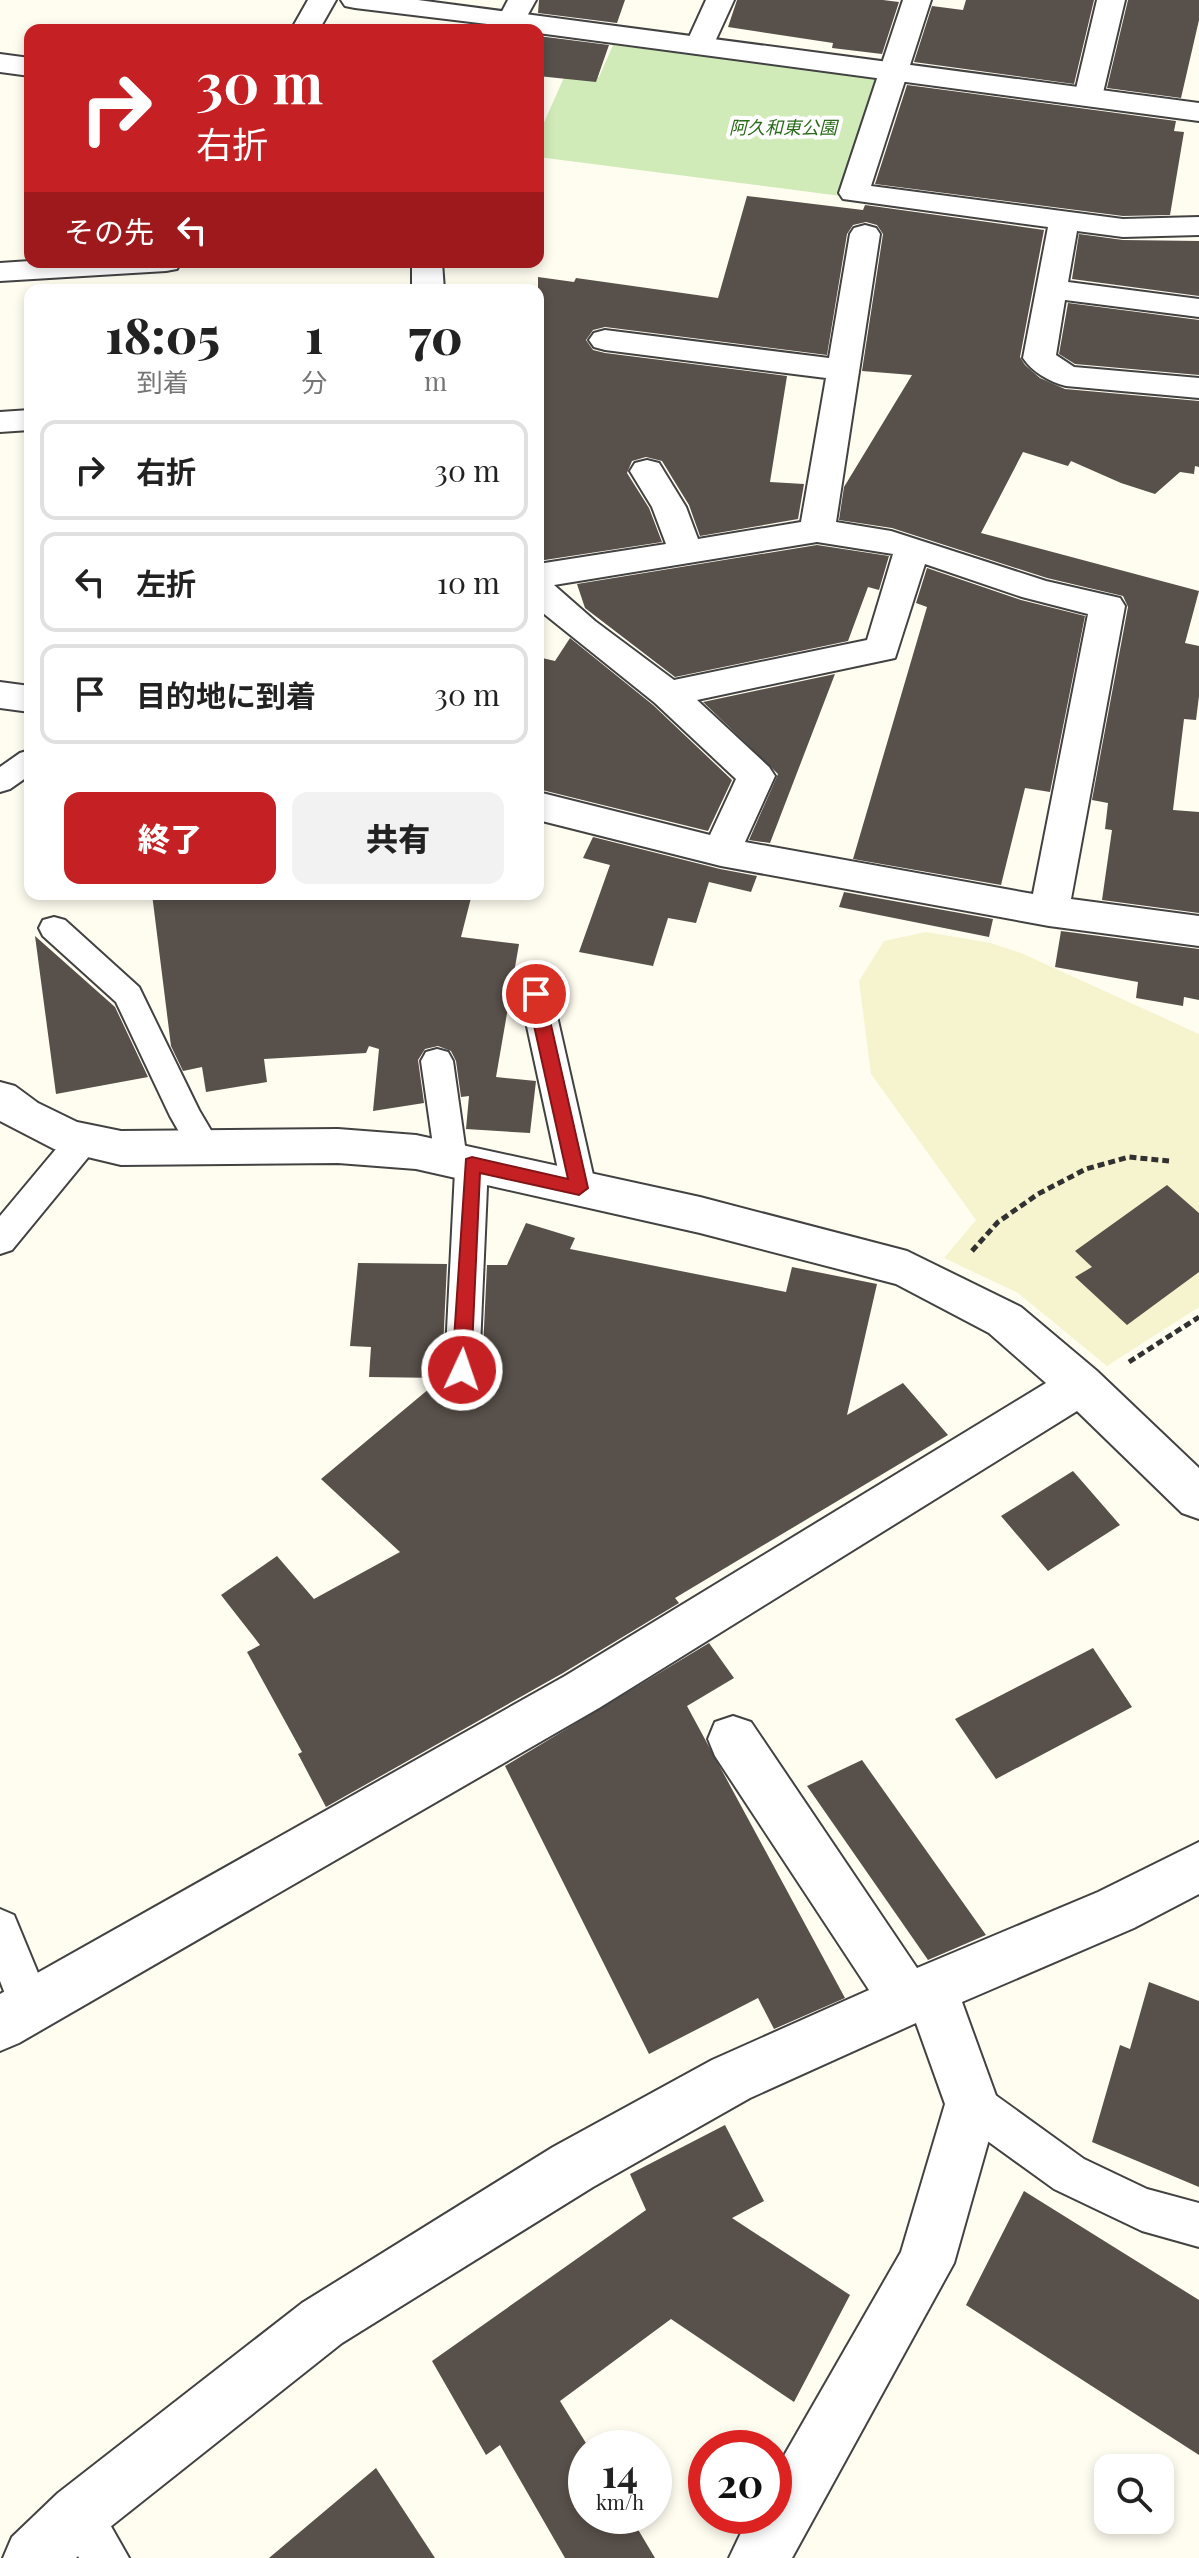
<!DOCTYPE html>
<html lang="ja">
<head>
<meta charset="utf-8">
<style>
	:root { --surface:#fff; --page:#f2f2f2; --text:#222; --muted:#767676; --line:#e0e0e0; --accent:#c52024 }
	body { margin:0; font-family:"Playfair Display","Noto Sans JP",serif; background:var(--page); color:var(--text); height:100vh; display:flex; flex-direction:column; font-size:30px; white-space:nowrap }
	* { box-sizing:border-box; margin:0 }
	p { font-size:26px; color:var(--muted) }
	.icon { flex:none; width:44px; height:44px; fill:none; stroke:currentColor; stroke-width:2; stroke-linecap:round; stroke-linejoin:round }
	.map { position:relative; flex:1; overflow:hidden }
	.sheet { position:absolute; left:24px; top:284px; width:520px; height:616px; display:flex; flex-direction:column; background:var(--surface); border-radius:16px; box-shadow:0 4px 12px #0003 }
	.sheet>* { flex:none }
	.banner { position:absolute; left:24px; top:24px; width:520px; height:244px; border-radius:16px; box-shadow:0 4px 12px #0003; background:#c52024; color:#fff; overflow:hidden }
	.fabs { position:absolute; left:1094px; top:2454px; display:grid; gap:16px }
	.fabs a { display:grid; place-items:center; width:80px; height:80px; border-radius:16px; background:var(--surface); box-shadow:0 4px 12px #0003; font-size:40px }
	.speed { position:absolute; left:568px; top:2430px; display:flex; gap:16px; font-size:40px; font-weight:700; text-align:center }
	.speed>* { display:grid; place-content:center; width:104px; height:104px; border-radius:50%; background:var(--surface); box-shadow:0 4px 12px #0003; line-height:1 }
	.speed small { font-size:20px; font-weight:400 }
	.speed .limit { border:12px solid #d22; background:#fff; color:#111 }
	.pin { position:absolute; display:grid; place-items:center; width:68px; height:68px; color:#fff; margin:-34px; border:4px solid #fff; border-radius:50%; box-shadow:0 2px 8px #0007 }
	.me { position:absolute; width:88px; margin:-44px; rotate:3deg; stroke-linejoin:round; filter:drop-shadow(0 0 6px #0008) }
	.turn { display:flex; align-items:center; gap:28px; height:168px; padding:0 40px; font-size:36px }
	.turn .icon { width:104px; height:104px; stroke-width:2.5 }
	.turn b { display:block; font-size:56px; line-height:68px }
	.then { display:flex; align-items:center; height:76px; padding:0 40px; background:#0003; gap:16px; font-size:30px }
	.eta { display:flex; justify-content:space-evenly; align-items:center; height:136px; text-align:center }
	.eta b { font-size:48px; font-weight:800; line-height:56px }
	.primary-button { display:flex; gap:16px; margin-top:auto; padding:16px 40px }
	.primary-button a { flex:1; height:92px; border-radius:16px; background:var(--accent); color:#fff; font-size:32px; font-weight:800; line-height:92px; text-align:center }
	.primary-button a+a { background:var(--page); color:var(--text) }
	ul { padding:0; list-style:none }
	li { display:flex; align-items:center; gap:24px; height:100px; margin:0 16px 12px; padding:0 24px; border:4px solid var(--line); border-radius:16px }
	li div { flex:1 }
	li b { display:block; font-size:30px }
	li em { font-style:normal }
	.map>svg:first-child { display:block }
</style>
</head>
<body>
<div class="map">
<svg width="1199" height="2558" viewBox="0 0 1199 2558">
	<rect width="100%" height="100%" fill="#fffcf0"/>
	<path fill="#f6f4cf" d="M 926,932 L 991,943 L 1021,953 L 1199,1034 L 1199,1307 L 1107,1366 L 1018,1293 L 944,1258 L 976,1220 L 871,1074 L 859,981 L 884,941 Z"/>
	<path fill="#d1ebb8" d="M 613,45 L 877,77 L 841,196 L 538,157 L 538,136 L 566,73 L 599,77 Z"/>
	<path fill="#58504a" d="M 539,0 L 625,0 L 617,23 L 538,13 Z
		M 737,0 L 883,0 L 899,2 L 882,54 L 832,48 L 833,43 L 728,27 Z
		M 966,0 L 1094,0 L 1074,84 L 914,62 L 932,6 L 963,10 Z
		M 1128,0 L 1199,0 L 1199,20 L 1181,98 L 1107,88 Z
		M 538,36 L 609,45 L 596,82 L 538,76 Z
		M 907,85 L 1176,121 L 1174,131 L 1184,132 L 1170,215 L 1123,216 L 875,184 Z
		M 747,196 L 863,210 L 865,205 L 1044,230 L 1020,357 L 1025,365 L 1040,378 L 1065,389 L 1199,401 L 1199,467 L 1195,466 L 1194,474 L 1180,472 L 1155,494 L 1121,483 L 1071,461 L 1068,466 L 1023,452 L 981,533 L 1199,591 L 1185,643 L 1199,646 L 1199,696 L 1196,720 L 1184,719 L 1173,810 L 1199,812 L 1199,913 L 1102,900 L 1112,830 L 1105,829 L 1108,803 L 1092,800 L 1128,607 L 1123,596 L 1047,578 L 892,528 L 839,520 L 844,487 L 912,375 L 862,371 L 883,234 L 877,225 L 866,222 L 853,225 L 847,234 L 827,355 L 605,327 L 593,330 L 586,340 L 593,350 L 605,353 L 787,376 L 770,482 L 804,484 L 798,519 L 700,536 L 689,505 L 662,461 L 646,457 L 632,461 L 627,473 L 649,508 L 662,542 L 538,561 L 538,277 L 574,282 L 576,278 L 718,298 Z
		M 1079,234 L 1123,240 L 1199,241 L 1199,296 L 1072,279 Z
		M 1068,303 L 1199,320 L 1199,375 L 1075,364 L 1059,354 Z
		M 817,545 L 889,556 L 879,590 L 868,587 L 848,641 L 675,677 L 585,608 L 577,584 Z
		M 927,568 L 1021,600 L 1085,616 L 1050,792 L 1025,788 L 1001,885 L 853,859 L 927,607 L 916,603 Z
		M 570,638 L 653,705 L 732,780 L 708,831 L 538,789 L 538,657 L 555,661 Z
		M 835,674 L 770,843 L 749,840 L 778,774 L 703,702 Z
		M 593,837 L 720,869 L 757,876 L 751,892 L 709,882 L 696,923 L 668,918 L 653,966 L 579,952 L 610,865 L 583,858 Z
		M 844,892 L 993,919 L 989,937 L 839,907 Z
		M 152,894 L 472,894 L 461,937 L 519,944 L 496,1077 L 536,1081 L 530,1133 L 466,1129 L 469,1096 L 461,1097 L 456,1061 L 451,1051 L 438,1046 L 425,1049 L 418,1060 L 424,1103 L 373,1111 L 379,1049 L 369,1046 L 366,1053 L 264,1059 L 267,1082 L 206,1092 L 202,1067 L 183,1071 L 171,1046 Z
		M 1061,931 L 1199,949 L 1199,1000 L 1184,997 L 1183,1006 L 1136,998 L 1138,982 L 1055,967 Z
		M 35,936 L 115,1007 L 148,1077 L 56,1094 Z
		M 1167,1185 L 1199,1213 L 1199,1272 L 1127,1325 L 1075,1277 L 1092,1267 L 1075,1251 Z
		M 526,1223 L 575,1238 L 570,1249 L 786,1292 L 792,1267 L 877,1284 L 847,1415 L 903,1383 L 948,1435 L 675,1598 L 679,1603 L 563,1673 L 326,1807 L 298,1754 L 302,1752 L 247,1652 L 260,1645 L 221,1595 L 277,1556 L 314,1599 L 400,1552 L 321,1479 L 442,1378 L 369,1377 L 371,1347 L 350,1346 L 358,1263 L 447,1264 L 442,1370 L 449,1384 L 463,1388 L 477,1382 L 482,1370 L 487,1265 L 507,1265 Z
		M 1073,1471 L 1120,1525 L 1048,1571 L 1001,1516 Z
		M 709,1643 L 734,1678 L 687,1706 L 845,1998 L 774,2029 L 758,1998 L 649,2054 L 505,1766 Z
		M 1093,1648 L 1132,1707 L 996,1779 L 955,1719 Z
		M 862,1760 L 986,1935 L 928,1960 L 807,1786 Z
		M 1149,1982 L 1199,2001 L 1199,2187 L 1092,2142 L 1120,2045 L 1130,2049 Z
		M 725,2125 L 764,2201 L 732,2218 L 850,2295 L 794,2402 L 671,2319 L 560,2401 L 589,2448 L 586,2448 L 586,2516 L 630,2516 L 655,2558 L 565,2558 L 500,2445 L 486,2455 L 432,2361 L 646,2210 L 630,2174 Z
		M 1024,2191 L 1199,2300 L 1199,2455 L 966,2305 Z
		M 376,2468 L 435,2558 L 269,2558 Z"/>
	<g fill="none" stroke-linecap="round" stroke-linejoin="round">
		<g stroke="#424242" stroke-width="4">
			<path id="service" d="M 30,750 L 30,775 L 10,789 L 0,792 L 0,767 L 20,753 Z
				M 54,917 L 65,920 L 139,987 L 199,1110 L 222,1149 L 218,1158 L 206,1162 L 194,1158 L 170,1116 L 116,1002 L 43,936 L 39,928 L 43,920 Z
				M 536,982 L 547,986 L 552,994 L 596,1188 L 591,1197 L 579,1201 L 567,1197 L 562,1188 L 520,994 L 525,986 Z
				M 437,1049 L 448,1052 L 453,1061 L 466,1153 L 472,1151 L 484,1155 L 488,1164 L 479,1370 L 474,1381 L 462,1385 L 450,1381 L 445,1370 L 455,1171 L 439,1168 L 435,1159 L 421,1061 L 426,1052 Z
				M 83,1127 L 95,1131 L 99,1140 L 95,1149 L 12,1250 L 0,1254 L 0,1216 L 71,1131 Z
				M 0,1909 L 14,1915 L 52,2007 L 46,2022 L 31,2028 L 16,2022 L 0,1981 Z
				M 972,2083 L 987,2089 L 1084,2159 L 1147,2189 L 1199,2203 L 1199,2247 L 1142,2231 L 1054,2189 L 957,2119 L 951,2104 L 957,2089 Z
				M 79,2491 L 95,2498 L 129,2558 L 79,2558 L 56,2514 L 63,2498 Z"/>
		</g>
		<g stroke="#424242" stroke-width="4">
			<path id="minor" d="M 308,0 L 336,0 L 319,30 L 291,30 Z
				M 508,0 L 536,0 L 521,27 L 511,29 L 501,27 L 497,21 Z
				M 706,0 L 734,0 L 713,46 L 709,52 L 699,54 L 689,52 L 685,46 Z
				M 903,0 L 931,0 L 871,186 L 1123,219 L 1199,217 L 1199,235 L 1123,237 L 1077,231 L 1068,282 L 1199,299 L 1199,317 L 1065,300 L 1056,355 L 1074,367 L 1199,378 L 1199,398 L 1066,386 C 1050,382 1032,372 1023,358 L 1048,227 L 843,199 L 839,193 Z
				M 1097,0 L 1125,0 L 1102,97 L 1098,103 L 1088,106 L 1078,103 L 1074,97 Z
				M 0,54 L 30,58 L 30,76 L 0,72 Z
				M 865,225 L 876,228 L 880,234 L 836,522 L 891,531 L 1046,581 L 1120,598 L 1125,606 L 1071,899 L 1199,916 L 1199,946 L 1049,926 L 721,866 L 538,820 L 538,792 L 710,835 L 736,779 L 655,703 L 538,609 L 538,564 L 666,544 L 652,507 L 630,471 L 635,463 L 647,460 L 659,463 L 686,507 L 698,539 L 801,522 L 826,378 L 605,350 L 594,347 L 589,340 L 594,333 L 605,330 L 829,358 L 850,234 L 854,228 ZM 817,542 L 893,554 L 867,640 L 674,680 L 595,621 L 554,585 ZM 925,564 L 1022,597 L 1088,614 L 1033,894 L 745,842 L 775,776 L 769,767 L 697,700 L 895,658 Z
				M 30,261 L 30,262 L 181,262 L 177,269 L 166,271 L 0,281 L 0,263 Z
				M 412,262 L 442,262 L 444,290 L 412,290 Z
				M 30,410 L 30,430 L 0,432 L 0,412 Z
				M 0,682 L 30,686 L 30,712 L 0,708 Z
				M 0,1082 L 15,1086 L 38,1103 L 77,1122 L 121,1131 L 338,1129 L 416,1135 L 700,1197 L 907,1251 L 1021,1307 L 1097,1371 L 1199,1468 L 1199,1519 L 1182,1513 L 1077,1411 L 599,1708 L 19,2043 L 0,2051 L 0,1994 L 565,1676 L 1046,1383 L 989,1333 L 896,1284 L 700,1233 L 416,1169 L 338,1163 L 121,1165 L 54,1149 L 0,1121 Z
				M 733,1716 L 751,1722 L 917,1968 L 1098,1892 L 1199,1842 L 1199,1894 L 1134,1928 L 962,2002 L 999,2104 L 954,2263 L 792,2558 L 729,2558 L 749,2516 L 774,2516 L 774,2473 L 901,2252 L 945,2104 L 916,2023 L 750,2098 L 593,2187 L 342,2343 L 100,2535 L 76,2558 L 3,2558 L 12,2537 L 58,2493 L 302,2303 L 553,2147 L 712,2060 L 869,1990 L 715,1756 L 708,1739 L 715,1722 Z"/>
		</g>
		<g stroke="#424242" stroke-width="4">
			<path id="tertiary" d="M 341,0 L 418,0 L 1199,103 L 1199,121 L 538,33 L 538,30 L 355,8 L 345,6 Z"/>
		</g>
		<path stroke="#313131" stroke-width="5" stroke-dasharray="7 4" stroke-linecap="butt" d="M 972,1251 L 998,1222 L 1038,1194 L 1086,1169 L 1129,1157 L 1169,1161
			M 1129,1362 L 1199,1317"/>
		<use href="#service" fill="#fff" fill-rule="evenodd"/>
		<use href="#minor" fill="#fff" fill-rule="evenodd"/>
		<use href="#tertiary" fill="#fff" fill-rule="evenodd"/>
	</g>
	<path fill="#c52024" stroke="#801517" stroke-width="2" d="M 536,987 L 544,994 L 588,1188 L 579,1195 L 480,1173 L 471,1370 L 468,1376 L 455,1376 L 452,1370 L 466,1159 L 472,1157 L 568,1179 L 527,994 Z"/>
	<g text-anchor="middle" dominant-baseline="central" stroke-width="8" stroke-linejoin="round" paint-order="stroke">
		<g font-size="18" font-style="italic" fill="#2a6a1b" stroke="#fff">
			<text x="783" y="127">阿久和東公園</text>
		</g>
	</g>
</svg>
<div class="fabs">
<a><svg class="icon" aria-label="search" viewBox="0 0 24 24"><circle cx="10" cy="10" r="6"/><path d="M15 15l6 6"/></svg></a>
</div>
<div class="speed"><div>14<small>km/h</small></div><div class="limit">20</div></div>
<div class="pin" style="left:536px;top:994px;background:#d93025"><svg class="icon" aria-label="arrive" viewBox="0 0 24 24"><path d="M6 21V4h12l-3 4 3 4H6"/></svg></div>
<svg class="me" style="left:462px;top:1370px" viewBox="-20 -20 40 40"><circle r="17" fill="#c52024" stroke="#fff" stroke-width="3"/><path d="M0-11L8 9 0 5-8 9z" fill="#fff"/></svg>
<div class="banner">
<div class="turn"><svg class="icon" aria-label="right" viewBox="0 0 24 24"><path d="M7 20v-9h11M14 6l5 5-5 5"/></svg><div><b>30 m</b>右折</div></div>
<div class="then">その先<svg class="icon" aria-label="left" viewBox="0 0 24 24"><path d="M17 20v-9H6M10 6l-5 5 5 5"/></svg></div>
</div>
<section class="sheet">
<div class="eta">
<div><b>18:05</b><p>到着</p></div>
<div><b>1</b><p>分</p></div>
<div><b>70</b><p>m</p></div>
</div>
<ul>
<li><svg class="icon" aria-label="right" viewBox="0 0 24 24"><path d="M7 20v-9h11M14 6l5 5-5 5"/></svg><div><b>右折</b></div><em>30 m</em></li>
<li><svg class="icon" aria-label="left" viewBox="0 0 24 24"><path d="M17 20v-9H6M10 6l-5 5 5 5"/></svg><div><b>左折</b></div><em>10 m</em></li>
<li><svg class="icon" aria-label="arrive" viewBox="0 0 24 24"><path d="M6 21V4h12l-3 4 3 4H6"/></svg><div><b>目的地に到着</b></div><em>30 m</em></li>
</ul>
<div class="primary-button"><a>終了</a><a>共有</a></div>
</section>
</div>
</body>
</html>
